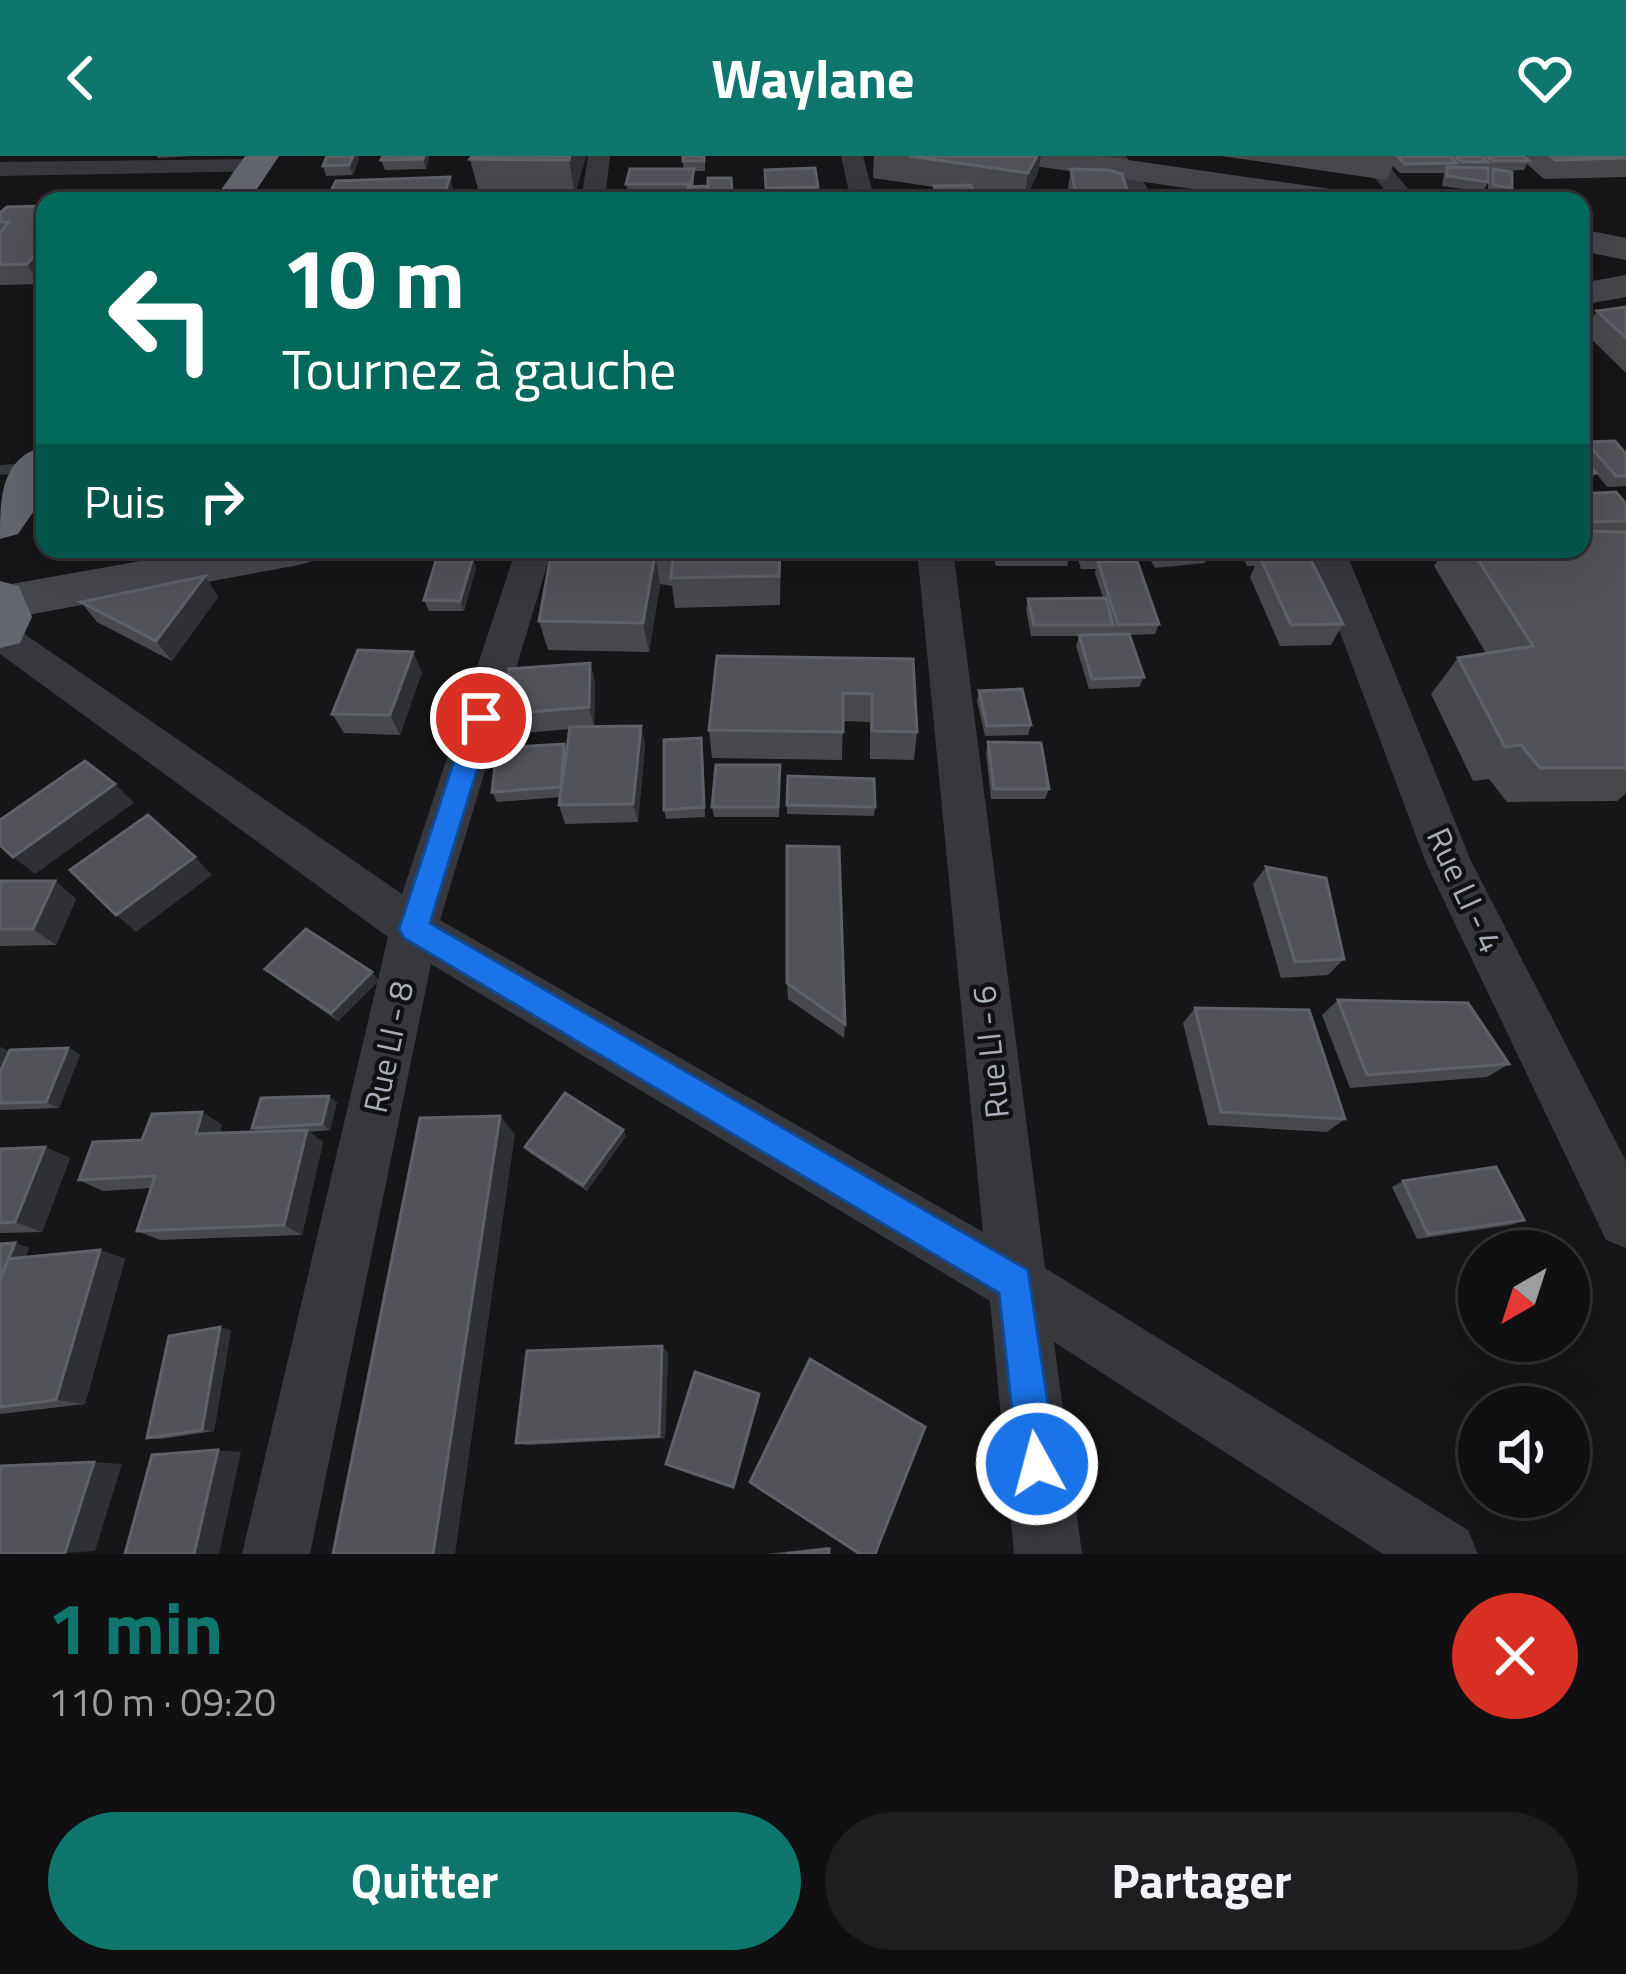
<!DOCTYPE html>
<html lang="fr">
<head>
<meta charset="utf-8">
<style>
	:root { --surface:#101012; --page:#1e1e20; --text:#f1f3f6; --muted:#9c9d9f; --line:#303032; --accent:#0f766e }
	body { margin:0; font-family:"Titillium Web",sans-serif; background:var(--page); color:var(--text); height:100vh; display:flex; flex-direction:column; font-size:45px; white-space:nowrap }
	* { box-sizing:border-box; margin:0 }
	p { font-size:39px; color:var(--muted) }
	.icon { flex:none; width:66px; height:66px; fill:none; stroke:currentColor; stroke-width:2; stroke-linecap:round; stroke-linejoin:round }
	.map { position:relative; height:1398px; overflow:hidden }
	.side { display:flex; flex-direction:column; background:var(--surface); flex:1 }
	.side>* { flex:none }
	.banner { position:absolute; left:36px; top:36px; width:1554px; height:366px; border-radius:24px; box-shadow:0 12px 48px #0002,0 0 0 3px var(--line); background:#00695c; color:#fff; overflow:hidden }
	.needle { width:78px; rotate:219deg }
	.fabs { position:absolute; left:1458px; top:1074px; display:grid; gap:24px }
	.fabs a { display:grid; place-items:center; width:132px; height:132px; border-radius:50%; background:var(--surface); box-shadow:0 12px 48px #0002,0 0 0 3px var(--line); font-size:60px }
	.pin { position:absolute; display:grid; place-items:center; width:102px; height:102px; color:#fff; margin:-51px; border:6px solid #fff; border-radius:50%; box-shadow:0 3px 12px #0007 }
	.me { position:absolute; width:132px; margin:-66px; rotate:353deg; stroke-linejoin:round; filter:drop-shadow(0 0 9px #0008) }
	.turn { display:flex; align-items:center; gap:42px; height:252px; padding:0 48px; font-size:54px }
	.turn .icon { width:156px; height:156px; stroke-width:2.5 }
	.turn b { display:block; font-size:84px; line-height:102px }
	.then { display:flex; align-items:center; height:114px; padding:0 48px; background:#0003; gap:24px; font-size:45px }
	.round { display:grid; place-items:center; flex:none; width:126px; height:126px; border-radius:63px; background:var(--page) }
	.summary { display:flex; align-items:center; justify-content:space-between; height:204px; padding:0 48px }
	h1 { font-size:72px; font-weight:700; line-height:90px; color:var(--accent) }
	.action { display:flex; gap:24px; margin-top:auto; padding:24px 48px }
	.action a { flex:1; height:138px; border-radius:72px; background:var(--accent); color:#fff; font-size:48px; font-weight:700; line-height:138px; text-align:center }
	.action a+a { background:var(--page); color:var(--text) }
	header { display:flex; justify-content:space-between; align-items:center; height:156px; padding:0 48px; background:var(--accent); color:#fff; font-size:54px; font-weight:700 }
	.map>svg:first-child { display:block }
</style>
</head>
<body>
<header><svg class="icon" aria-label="back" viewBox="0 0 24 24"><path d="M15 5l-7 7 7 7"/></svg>Waylane<svg class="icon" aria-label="heart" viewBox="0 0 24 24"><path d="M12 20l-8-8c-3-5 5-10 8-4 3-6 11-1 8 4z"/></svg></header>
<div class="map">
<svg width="1626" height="1398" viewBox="0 0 1626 1398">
	<rect width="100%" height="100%" fill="#161618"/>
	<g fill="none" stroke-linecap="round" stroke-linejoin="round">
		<path fill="#37383d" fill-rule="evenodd" d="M 40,306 L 45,308 L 45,314 L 0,319 L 0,309 Z"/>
		<path fill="#37383d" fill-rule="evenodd" d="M 588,0 L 610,0 L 605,45 L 581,45 Z
			M 841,0 L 863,0 L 875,45 L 851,45 Z
			M 1104,0 L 1126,0 L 1156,45 L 1132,45 Z
			M 1358,0 L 1381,0 L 1418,45 L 1393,45 Z
			M 256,3 L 268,10 L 264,15 L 0,20 L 0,6 Z
			M 516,393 L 552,393 L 440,764 L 983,1076 L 917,393 L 953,393 L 1045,1112 L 1468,1374 L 1478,1398 L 1383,1398 L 1054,1186 L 1082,1398 L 1014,1398 L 990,1145 L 431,808 L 310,1398 L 242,1398 L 388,781 L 0,498 L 0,466 L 13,470 L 402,738 Z
			M 1309,393 L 1345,393 L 1471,705 L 1626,1005 L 1626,1092 L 1606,1084 L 1426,707 Z"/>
		<path fill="#45474d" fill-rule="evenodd" d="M 1018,0 L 1101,0 L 1344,35 L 1356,38 L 1361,45 L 1275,45 L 1034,10 Z
			M 1581,73 L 1626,82 L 1626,104 L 1581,95 Z
			M 1626,119 L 1626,141 L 1581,149 L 1581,127 Z
			M 208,393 L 324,393 L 316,404 L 299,409 L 0,464 L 0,430 Z"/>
		<path fill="#63666e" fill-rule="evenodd" d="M 245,0 L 279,0 L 249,45 L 213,45 Z
			M 45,290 L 45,339 L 18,378 L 0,383 C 0,344 0,301 45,290 Z
			M 0,425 L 19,430 L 32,461 L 20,487 L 0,492 Z"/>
	</g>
	<path fill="#47494d" d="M 157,0 L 192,0 L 158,2 Z
		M 383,0 L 429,0 L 429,3 L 426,13 L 385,14 L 381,4 Z
		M 472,0 L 586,0 L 575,38 L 479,37 L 470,3 Z
		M 683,0 L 705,0 L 705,15 L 694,15 L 694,31 L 709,40 L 708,22 L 731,22 L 732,44 L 690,45 L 688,38 L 628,38 L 626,28 L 683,13 Z
		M 874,0 L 1041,0 L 1038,17 L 1024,45 L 974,37 L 977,45 L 935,45 L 934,31 L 873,22 Z
		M 1221,0 L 1524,0 L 1526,2 L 1528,0 L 1626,0 L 1626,21 L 1544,23 L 1527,8 L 1524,14 L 1503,15 L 1512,32 L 1507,42 L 1488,39 L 1488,26 L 1483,36 L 1442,30 L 1444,17 L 1400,17 L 1393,10 L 1387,24 Z
		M 359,2 L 353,19 L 326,20 L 323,10 Z
		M 1071,13 L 1130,43 L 1130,45 L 1070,45 L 1068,32 Z
		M 765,14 L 818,31 L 818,41 L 766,42 Z
		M 45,50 L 45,122 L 39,128 L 0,129 L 0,57 Z
		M 1626,151 L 1626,217 L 1583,175 L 1597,155 Z
		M 1586,286 L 1626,298 L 1626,330 L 1607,331 L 1596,317 L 1588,328 L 1581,328 L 1581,293 Z
		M 1581,338 L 1626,348 L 1626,637 L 1617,645 L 1507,646 L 1489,623 L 1473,625 L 1431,538 L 1458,502 L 1486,497 L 1434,410 L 1445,393 L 1581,393 Z
		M 475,393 L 473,404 L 476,412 L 464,455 L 429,455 L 424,444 L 436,407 L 430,396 Z
		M 552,393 L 781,393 L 780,449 L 675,452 L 672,430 L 660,428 L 649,496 L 548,494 L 539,465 Z
		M 991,393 L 1072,393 L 1067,410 L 996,410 Z
		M 1075,393 L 1114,393 L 1117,402 L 1116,406 L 1159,468 L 1155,478 L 1129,479 L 1144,521 L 1139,531 L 1089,533 L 1076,490 L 1079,480 L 1031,480 L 1026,453 L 1028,443 L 1103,442 L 1095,417 L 1096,413 L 1081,413 Z
		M 1144,393 L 1211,393 L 1205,407 L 1155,412 Z
		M 1239,393 L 1290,393 L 1343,468 L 1331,489 L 1280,490 L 1250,421 L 1255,410 L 1247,410 Z
		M 1348,393 L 1440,393 L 1435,400 L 1354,403 Z
		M 205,420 L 218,441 L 172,505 L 97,466 L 81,446 Z
		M 913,503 L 917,576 L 914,604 L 870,603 L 870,566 L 843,565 L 842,604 L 712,602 L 709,574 Z
		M 590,507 L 595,527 L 594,571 L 641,570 L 645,590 L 638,666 L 565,668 L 559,649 L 560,641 L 497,646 L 492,636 L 564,588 L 567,596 L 570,573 L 512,578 L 505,558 Z
		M 422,516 L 400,579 L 344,577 L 332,558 Z
		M 979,535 L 1031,569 L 1028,579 L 985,580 L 977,545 Z
		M 988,586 L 1049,633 L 1045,643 L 991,643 L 986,596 Z
		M 703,592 L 705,661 L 666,663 L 664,654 Z
		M 780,609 L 779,661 L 714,661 L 712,651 Z
		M 787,649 L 875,651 L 874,660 L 787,658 Z
		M 1266,711 L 1344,803 L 1328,819 L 1281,822 L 1253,728 Z
		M 0,725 L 55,725 L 76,743 L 56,789 L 0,790 Z
		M 265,813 L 379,824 L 338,865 L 274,821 Z
		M 787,827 L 845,868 L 844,882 L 788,843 Z
		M 1338,844 L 1509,908 L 1487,921 L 1350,932 L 1322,859 Z
		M 1195,852 L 1345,963 L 1327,976 L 1208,969 L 1183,867 Z
		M 0,891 L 9,896 L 68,892 L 80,899 L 59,952 L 0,954 Z
		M 337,946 L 330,974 L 309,976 L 323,986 L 302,1079 L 160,1084 L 137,1075 L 151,1032 L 103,1035 L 79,1024 L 142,984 L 202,956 L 222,969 L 220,977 L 258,976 L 252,972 Z
		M 623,974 L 626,980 L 587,1035 L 530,997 L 525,991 Z
		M 45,991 L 70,1002 L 42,1076 L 0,1077 L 0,993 Z
		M 1403,1025 L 1524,1064 L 1511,1069 L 1417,1083 L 1392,1031 Z
		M 15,1087 L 29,1092 L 25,1102 L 100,1094 L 125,1103 L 85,1248 L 0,1258 L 0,1088 Z
		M 231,1174 L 214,1275 L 161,1283 L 147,1282 Z
		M 668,1196 L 665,1282 L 527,1289 L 516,1287 Z
		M 828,1391 L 829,1398 L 766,1398 Z"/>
	<path fill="#2f3033" d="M 353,0 L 359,0 L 359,2 L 353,19 L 349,9 Z
		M 424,0 L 429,0 L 429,3 L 426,13 L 423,3 Z
		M 570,0 L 586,0 L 575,38 L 569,4 Z
		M 1037,0 L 1041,0 L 1038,17 L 1024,45 L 1028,17 Z
		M 450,21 L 455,41 L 454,45 L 442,45 Z
		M 45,88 L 45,122 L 39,128 L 27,108 Z
		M 470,393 L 475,393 L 473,404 L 476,412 L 464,455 L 460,445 L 472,402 Z
		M 655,398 L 660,428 L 649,496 L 643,467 Z
		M 205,420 L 218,441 L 172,505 L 156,485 Z
		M 413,496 L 422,516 L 400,579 L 390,559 Z
		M 590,507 L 595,527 L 594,571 L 589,551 Z
		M 641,570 L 645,590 L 638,666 L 633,648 Z
		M 115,628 L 134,647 L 35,718 L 13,701 Z
		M 195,701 L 212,719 L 136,776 L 116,759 Z
		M 55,725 L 76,743 L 56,789 L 33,773 Z
		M 372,816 L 379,824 L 338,865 L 331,857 Z
		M 0,891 L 11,898 L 0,923 Z
		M 68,892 L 80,899 L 59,952 L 46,946 Z
		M 329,940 L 337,946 L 330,974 L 322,968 Z
		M 202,956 L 222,969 L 216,990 L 196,978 Z
		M 500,960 L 515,978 L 455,1398 L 433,1398 Z
		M 307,974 L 323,986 L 302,1079 L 284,1069 Z
		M 623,974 L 626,980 L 587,1035 L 583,1029 Z
		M 45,991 L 70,1002 L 42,1076 L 15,1066 Z
		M 15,1087 L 29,1092 L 8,1145 L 0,1123 Z
		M 100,1094 L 125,1103 L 85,1248 L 56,1244 Z
		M 220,1171 L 231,1174 L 214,1275 L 202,1274 Z
		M 662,1190 L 668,1196 L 665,1282 L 659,1280 Z
		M 759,1238 L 760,1241 L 735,1332 L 733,1331 Z
		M 218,1294 L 241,1296 L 219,1398 L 194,1398 Z
		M 94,1306 L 122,1308 L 95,1395 L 65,1397 Z"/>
	<path fill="#525359" stroke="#5f6168" stroke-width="3" d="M 327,0 L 353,0 L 349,9 L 323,10 Z
		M 383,0 L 424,0 L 423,3 L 381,4 Z
		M 472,0 L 570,0 L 569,4 L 470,3 Z
		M 683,0 L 704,0 L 704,5 L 683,5 Z
		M 909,0 L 1037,0 L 1028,17 Z
		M 1397,0 L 1450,0 L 1457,7 L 1405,8 Z
		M 1455,0 L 1481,0 L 1488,6 L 1462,6 Z
		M 1487,0 L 1524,0 L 1529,5 L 1493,5 Z
		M 1551,0 L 1626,0 L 1626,2 L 1555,4 Z
		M 1447,11 L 1488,12 L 1488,26 L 1447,20 Z
		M 815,12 L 818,31 L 766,32 L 765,14 Z
		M 630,13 L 694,13 L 691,28 L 626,28 Z
		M 1071,13 L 1108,14 L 1122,18 L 1130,43 L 1082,38 L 1075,34 Z
		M 1493,13 L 1512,16 L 1512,32 L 1493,29 Z
		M 450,21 L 442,45 L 326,45 L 336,25 Z
		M 708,22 L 731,22 L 732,34 L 708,35 Z
		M 971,29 L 977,45 L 939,45 L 934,30 Z
		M 706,30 L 710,45 L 691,45 L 688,31 Z
		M 753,35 L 766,35 L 767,45 L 753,45 Z
		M 1307,35 L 1378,45 L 1307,44 Z
		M 1182,38 L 1237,44 L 1237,45 L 1181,45 Z
		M 1403,38 L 1455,45 L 1403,45 Z
		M 664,39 L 666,45 L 643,45 L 642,41 Z
		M 782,40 L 810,40 L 810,45 L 783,45 Z
		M 45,50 L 45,88 L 27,108 L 0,109 L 0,76 L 9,66 L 0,66 L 0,57 L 7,51 Z
		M 1626,151 L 1626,182 L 1597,155 Z
		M 1615,285 L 1626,298 L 1626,320 L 1616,320 L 1586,286 Z
		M 1581,300 L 1596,317 L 1581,318 Z
		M 1616,336 L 1626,348 L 1626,365 L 1581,366 L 1581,338 Z
		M 1581,375 L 1626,376 L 1626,612 L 1540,612 L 1521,589 L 1505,591 L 1458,502 L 1533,490 L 1471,393 L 1581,393 Z
		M 431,393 L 470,393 L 430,396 Z
		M 552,393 L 780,393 L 779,420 L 671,422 L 673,401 L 655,398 L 643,467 L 539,465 Z
		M 1081,393 L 1114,393 L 1117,402 L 1084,402 Z
		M 1249,393 L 1290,393 L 1293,399 L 1252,400 Z
		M 1309,400 L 1343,468 L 1291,469 L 1260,401 Z
		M 437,401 L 473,401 L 460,445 L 424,444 Z
		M 1137,405 L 1159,468 L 1118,469 L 1098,406 Z
		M 205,420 L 156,485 L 81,446 Z
		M 1106,442 L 1113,469 L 1034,469 L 1028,443 Z
		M 1129,478 L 1144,521 L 1092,523 L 1079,479 Z
		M 358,494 L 413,496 L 390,559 L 332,558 Z
		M 717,500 L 913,503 L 917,576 L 872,575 L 872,538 L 843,537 L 843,576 L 709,574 Z
		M 590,507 L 589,551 L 505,558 L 509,513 Z
		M 1022,533 L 1031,569 L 987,570 L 979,535 Z
		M 641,570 L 633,648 L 559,649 L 570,571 Z
		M 701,582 L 704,651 L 664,654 L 664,584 Z
		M 988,586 L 1041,587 L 1049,633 L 994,633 Z
		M 564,588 L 561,631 L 492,636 L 497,592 Z
		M 85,605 L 115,628 L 13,701 L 0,689 L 0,664 Z
		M 716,609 L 780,609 L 778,651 L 712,651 Z
		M 788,620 L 874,623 L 875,651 L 787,649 Z
		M 148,659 L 195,701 L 116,759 L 70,714 Z
		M 787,690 L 839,691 L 845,868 L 787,827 Z
		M 1266,711 L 1326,722 L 1344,803 L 1295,806 Z
		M 0,725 L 55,725 L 33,773 L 0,773 Z
		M 306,773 L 372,816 L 331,857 L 265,813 Z
		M 1338,844 L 1468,847 L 1509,908 L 1367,919 Z
		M 1195,852 L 1309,854 L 1345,963 L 1221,956 Z
		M 68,892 L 46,946 L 0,947 L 0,916 L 10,894 Z
		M 565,937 L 623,974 L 583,1029 L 525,991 Z
		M 329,940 L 322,968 L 252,972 L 261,942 Z
		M 202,956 L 196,978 L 307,974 L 284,1069 L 137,1075 L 155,1020 L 79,1024 L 93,986 L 142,984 L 152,958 Z
		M 500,960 L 433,1398 L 333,1398 L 420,962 Z
		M 45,991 L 15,1066 L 0,1067 L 0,993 Z
		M 1496,1011 L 1524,1064 L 1428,1078 L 1403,1025 Z
		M 15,1087 L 0,1123 L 0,1088 Z
		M 100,1094 L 56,1244 L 0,1251 L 0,1125 L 8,1103 Z
		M 220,1171 L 202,1274 L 147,1282 L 169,1180 Z
		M 662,1190 L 659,1280 L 516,1287 L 527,1195 Z
		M 810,1203 L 925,1271 L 875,1398 L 860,1398 L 750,1326 Z
		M 695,1216 L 759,1238 L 733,1331 L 666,1308 Z
		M 218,1294 L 194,1398 L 125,1398 L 152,1299 Z
		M 94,1306 L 65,1397 L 0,1398 L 0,1310 Z
		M 829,1393 L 829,1398 L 786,1398 Z"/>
	<path fill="#1a73e8" stroke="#114b97" stroke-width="3" d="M 481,553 L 493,562 L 430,767 L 1028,1114 L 1057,1308 L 1051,1322 L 1037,1327 L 1023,1322 L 1018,1308 L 999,1137 L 404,782 L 399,773 L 468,562 Z"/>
	<g text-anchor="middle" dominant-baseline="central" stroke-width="9" stroke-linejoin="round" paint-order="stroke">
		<g font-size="33" fill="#a8adb8" stroke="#111113">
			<text transform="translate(1465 734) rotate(65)">Rue LI - 4</text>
			<text transform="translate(388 891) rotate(-78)">Rue LI - 8</text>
			<text transform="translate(990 896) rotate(-96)">Rue LI - 6</text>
		</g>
	</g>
</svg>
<div class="fabs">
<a><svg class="needle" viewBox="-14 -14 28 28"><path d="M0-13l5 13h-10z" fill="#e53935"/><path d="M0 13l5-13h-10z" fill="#9c9d9f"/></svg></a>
<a><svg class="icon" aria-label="sound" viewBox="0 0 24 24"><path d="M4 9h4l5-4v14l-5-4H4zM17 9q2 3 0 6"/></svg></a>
</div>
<div class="pin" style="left:481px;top:562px;background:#d93025"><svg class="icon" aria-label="arrive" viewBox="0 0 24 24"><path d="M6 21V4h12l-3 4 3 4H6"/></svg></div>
<svg class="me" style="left:1037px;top:1308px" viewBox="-20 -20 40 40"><circle r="17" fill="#1a73e8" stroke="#fff" stroke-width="3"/><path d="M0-11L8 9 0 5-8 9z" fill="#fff"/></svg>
<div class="banner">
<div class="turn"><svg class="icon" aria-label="left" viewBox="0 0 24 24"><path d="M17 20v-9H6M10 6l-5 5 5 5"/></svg><div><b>10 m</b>Tournez à gauche</div></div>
<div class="then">Puis<svg class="icon" aria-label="right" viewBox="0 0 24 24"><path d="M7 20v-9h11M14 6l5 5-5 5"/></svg></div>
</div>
</div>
<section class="side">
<div class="summary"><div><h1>1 min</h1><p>110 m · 09:20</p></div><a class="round" style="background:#d93025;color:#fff"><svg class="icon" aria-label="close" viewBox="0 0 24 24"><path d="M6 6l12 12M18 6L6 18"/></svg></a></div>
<div class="action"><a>Quitter</a><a>Partager</a></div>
</section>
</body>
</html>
